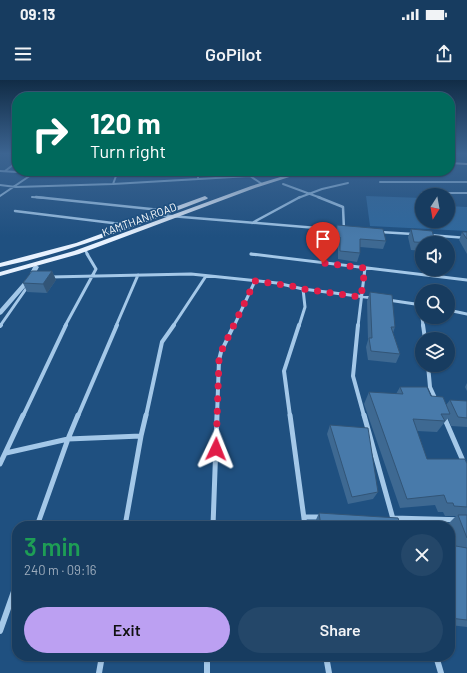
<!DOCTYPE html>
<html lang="en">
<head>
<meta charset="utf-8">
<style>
	:root { --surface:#173c60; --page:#244769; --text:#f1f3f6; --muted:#9eadbd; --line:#365675; --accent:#bca0f2 }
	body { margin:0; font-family:Barlow,sans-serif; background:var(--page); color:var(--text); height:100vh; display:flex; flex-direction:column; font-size:15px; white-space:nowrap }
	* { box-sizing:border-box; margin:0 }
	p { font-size:13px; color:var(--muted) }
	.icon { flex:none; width:22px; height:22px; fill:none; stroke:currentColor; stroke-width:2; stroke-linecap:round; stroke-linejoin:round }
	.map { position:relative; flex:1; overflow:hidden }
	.panel { position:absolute; left:12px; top:441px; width:443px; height:140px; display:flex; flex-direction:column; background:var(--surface); border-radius:16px; box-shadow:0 1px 3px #0004,0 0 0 1px var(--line) }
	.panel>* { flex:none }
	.banner { position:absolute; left:12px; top:12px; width:443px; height:84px; border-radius:16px; box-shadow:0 1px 3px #0004,0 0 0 1px var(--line); background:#00695c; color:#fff; overflow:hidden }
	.needle { width:26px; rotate:191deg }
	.tools { position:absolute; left:415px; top:108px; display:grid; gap:8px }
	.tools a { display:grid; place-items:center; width:40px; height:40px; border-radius:50%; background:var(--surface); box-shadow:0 1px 3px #0004,0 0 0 1px var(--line); font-size:20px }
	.pin { position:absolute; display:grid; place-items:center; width:34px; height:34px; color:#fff; margin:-41px -17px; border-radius:50% 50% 50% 0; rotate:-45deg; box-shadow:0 0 4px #0007 }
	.pin .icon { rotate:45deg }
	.me { position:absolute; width:44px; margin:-22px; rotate:2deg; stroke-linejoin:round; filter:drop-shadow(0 0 3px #0008) }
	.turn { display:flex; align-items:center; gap:14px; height:84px; padding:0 12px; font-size:18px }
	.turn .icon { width:52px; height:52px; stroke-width:2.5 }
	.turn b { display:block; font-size:28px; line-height:34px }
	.round { display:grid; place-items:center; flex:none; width:42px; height:42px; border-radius:21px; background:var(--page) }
	.headline { display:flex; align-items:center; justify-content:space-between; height:68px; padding:0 12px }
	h1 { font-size:24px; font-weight:600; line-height:30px; color:#1e9e55 }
	.button { display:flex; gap:8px; margin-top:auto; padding:8px 12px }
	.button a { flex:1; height:46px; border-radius:24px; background:var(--accent); color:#111; font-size:16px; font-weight:600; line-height:46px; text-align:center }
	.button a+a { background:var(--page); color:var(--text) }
	.status { display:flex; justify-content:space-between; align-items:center; height:28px; padding:0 20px; background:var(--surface); direction:ltr }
	.status svg { height:11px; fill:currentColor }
	header { display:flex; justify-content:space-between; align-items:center; height:52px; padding:0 12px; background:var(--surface); font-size:18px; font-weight:600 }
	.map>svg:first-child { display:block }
</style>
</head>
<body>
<div class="status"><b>09:13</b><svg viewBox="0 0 49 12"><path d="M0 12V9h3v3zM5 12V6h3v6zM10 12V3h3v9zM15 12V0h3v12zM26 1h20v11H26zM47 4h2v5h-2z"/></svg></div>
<header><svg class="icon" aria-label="menu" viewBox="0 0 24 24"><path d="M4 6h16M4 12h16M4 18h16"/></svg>GoPilot<svg class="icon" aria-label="share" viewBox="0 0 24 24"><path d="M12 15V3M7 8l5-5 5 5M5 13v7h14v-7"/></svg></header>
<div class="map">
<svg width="467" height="593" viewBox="0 0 467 593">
	<rect width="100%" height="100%" fill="#1f5080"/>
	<path fill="#2f689d" d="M 366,116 L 422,118 L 422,141 L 448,141 L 448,126 L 467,127 L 467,151 L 370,146 Z"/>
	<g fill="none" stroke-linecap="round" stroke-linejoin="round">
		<path stroke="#a4c8e8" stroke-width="2" d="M 0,91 L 35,93
			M 5,91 L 17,82
			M 198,91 L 198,98
			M 249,91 L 250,96 L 262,104
			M 380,102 L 467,102
			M 113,104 L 118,91
			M 283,104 L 321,118
			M 0,105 L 16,107 L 113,104 L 250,96
			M 422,113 L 467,113
			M 0,116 L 37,91
			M 32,117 L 46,118
			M 298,118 L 322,109 L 348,103"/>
		<path stroke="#a4c8e8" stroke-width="2.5" d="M 36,117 L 170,131
			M 318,117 L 343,127 L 344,150
			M 15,131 L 129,145
			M 158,135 L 341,150
			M 252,143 L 300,117
			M 380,152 L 413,154
			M 429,155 L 467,158
			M 85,170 L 88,175
			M 251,174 L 256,175"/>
		<path stroke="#a4c8e8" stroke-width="3" d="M 251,174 L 467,200
			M 50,197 L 191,194 L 277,203 L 303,209 L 373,218
			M 388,220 L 422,225
			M 421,225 L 422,232
			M 448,230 L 467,234
			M 422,237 L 423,246
			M 0,246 L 28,206
			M 65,246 L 96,189 L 87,174
			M 116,246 L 138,195
			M 173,246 L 206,196
			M 234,246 L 255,201
			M 299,246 L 305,227 L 303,209
			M 358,246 L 365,188"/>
		<path stroke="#a4c8e8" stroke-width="4" d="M 358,245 L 353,296 L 364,336
			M 423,245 L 425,259
			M 0,246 L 1,245
			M 428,285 L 430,307 L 436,320
			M 23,336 L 66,245
			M 78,336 L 117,245
			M 146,336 L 162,262 L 174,245
			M 217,336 L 219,280 L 221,272 L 234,245
			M 290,336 L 284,291 L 299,245"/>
		<path stroke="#a4c8e8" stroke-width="5" d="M 290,335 L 305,446
			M 364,335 L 395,446
			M 444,337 L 467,390
			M 141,356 L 146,335
			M 6,373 L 68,359 L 141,356 L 125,446
			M 0,384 L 23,335
			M 304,437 L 323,437
			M 393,438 L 467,440
			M 37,446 L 68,359 L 78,335
			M 213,446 L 217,335"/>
		<path stroke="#a4c8e8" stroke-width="6" d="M 0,551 L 17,503
			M 207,576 L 207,593
			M 326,576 L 329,593
			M 436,576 L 441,593
			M 99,593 L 102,576"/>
		<path fill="#a4c8e8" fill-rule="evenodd" d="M 36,185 L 39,187 L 33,198 L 2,234 L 0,235 L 0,229 L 29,196 L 33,187 Z"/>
		<path fill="#e7f1fe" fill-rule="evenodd" d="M 450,82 L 467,83 L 467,85 L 450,84 Z
			M 300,91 L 308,91 L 255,108 L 79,174 L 0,196 L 0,192 L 74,171 L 251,106 Z
			M 205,116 L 208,118 L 207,119 C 139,145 71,172 0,187 L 0,183 L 76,163 Z"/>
	</g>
	<path fill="#3e6992" d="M 337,145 L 386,161 L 383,169 L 360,167 L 360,173 L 357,182 L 338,179 L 338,165 L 335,165 L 335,153 Z
		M 411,149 L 436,163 L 422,163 L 422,171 L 411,170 L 408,157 Z
		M 462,152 L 467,152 L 467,174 L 459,160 Z
		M 52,191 L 56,200 L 47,213 L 27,212 L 23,203 Z
		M 370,212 L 395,247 L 393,253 L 400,274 L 396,283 L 368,280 L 366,267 L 368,260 L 367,221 Z
		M 467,303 L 467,311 L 465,307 Z
		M 400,307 L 431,316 L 446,325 L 450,320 L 467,321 L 467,347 L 451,346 L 448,338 L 437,352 L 417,351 L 427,379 L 467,384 L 467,547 L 450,545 L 450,465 L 456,466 L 450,450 L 450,446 L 448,446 L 448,444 L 456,436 L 445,436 L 443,432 L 438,432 L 435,425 L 400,428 L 364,324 L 369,312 L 396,314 Z
		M 330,345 L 378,412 L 373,419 L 348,424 L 327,354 Z
		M 319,433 L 401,446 L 315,446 L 314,444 Z"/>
	<path fill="#325577" d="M 52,191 L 56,200 L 47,213 L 43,204 Z"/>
	<path fill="#487aaa" stroke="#325577" d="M 337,145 L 383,149 L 386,161 L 360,159 L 360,173 L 340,171 L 340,157 L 336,156 Z
		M 411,149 L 432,151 L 436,163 L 414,162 Z
		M 462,152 L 467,152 L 467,159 Z
		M 32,191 L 52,191 L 43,204 L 23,203 Z
		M 370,212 L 392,215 L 395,247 L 391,247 L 400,274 L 371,271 L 369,258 L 372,258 Z
		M 400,307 L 427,307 L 431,316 L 443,317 L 450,334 L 441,334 L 445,341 L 413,339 L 427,379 L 465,379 L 467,384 L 467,427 L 454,426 L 453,423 L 447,423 L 444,415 L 407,419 L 369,312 L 403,314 Z
		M 450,320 L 467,321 L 467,338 L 458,337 Z
		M 330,345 L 368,348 L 378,412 L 352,417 Z
		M 319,433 L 398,438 L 401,446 L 321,446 Z
		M 458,435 L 467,435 L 467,458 Z
		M 450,465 L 467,468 L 467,540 L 450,538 Z"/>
	<linearGradient id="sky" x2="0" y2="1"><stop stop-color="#112c46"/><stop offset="0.47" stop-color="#3c6491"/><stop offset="1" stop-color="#3c6491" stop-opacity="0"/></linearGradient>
	<rect width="467" height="157" fill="url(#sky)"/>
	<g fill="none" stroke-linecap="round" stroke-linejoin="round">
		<path stroke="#e11d48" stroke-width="7" stroke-dasharray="0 12.6" d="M 216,369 L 219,280 L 221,272 L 255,201 L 292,206 L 303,209 L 361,217 L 365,188 L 323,183"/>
	</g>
	<g text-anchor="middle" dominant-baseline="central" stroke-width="3.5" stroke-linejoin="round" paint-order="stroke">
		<g font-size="11" fill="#fff" stroke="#1f5080">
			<text transform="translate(139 139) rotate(-20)">KAMTHAN ROAD</text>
		</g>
	</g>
</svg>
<div class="tools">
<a><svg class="needle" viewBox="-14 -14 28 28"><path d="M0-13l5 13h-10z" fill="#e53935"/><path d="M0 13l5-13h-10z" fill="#9eadbd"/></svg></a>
<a><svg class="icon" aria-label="sound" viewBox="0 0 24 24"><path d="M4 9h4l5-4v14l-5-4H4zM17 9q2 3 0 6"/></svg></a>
<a><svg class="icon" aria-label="search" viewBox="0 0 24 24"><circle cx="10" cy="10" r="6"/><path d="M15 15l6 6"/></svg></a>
<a><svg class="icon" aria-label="layers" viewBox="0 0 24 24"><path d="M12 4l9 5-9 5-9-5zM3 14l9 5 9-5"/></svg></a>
</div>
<div class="pin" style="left:323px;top:183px;background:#d93025"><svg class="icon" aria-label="arrive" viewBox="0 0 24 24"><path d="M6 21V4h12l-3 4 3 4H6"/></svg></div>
<svg class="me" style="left:216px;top:369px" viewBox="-20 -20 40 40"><path d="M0-17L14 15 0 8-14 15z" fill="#e11d48" stroke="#fff" stroke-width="4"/></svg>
<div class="banner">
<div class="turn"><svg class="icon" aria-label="right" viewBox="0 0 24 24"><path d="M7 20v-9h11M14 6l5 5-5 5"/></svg><div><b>120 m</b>Turn right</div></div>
</div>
<section class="panel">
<div class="headline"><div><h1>3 min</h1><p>240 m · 09:16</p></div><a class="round"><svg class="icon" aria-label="close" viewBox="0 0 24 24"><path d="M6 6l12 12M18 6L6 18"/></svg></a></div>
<div class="button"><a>Exit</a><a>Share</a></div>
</section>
</div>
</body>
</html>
